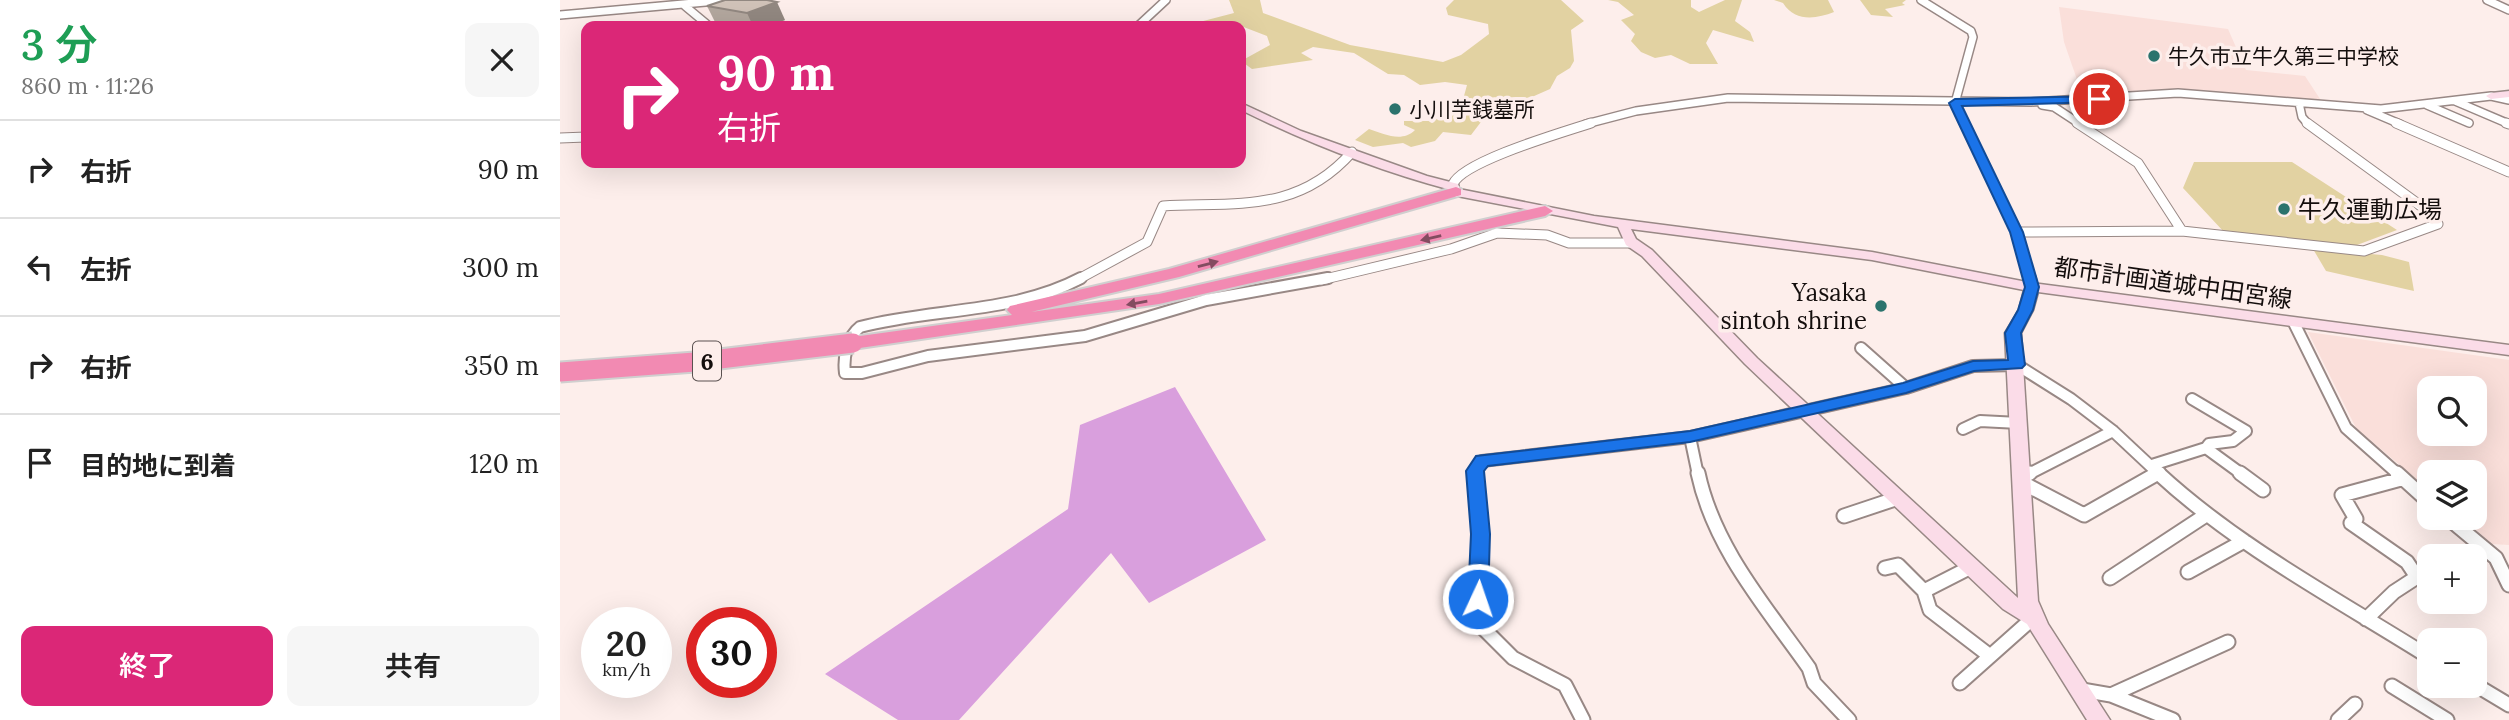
<!DOCTYPE html>
<html lang="ja">
<head>
<meta charset="utf-8">
<style>
	:root { --surface:#fff; --page:#f6f6f6; --text:#222; --muted:#767676; --line:#e0e0e0; --accent:#db2777 }
	body { margin:0; font-family:Lora,"Noto Sans JP",serif; background:var(--page); color:var(--text); height:100vh; display:flex; flex-direction:column; font-size:26px; white-space:nowrap }
	* { box-sizing:border-box; margin:0 }
	p { font-size:23px; color:var(--muted) }
	.icon { flex:none; width:38px; height:38px; fill:none; stroke:currentColor; stroke-width:2; stroke-linecap:round; stroke-linejoin:round }
	.map { position:relative; flex:1; overflow:hidden }
	.side { display:flex; flex-direction:column; background:var(--surface); width:560px }
	.side>* { flex:none }
	.banner { position:absolute; left:21px; top:21px; width:665px; height:147px; border-radius:14px; box-shadow:0 7px 28px #0002; background:#db2777; color:#fff; overflow:hidden }
	.controls { position:absolute; left:1857px; top:376px; display:grid; gap:14px }
	.controls a { display:grid; place-items:center; width:70px; height:70px; border-radius:14px; background:var(--surface); box-shadow:0 7px 28px #0002; font-size:35px }
	.speed { position:absolute; left:21px; top:607px; display:flex; gap:14px; font-size:35px; font-weight:700; text-align:center }
	.speed>* { display:grid; place-content:center; width:91px; height:91px; border-radius:50%; background:var(--surface); box-shadow:0 7px 28px #0002; line-height:1 }
	.speed small { font-size:18px; font-weight:400 }
	.speed .limit { border:10px solid #d22; background:#fff; color:#111 }
	.pin { position:absolute; display:grid; place-items:center; width:60px; height:60px; color:#fff; margin:-30px; border:4px solid #fff; border-radius:50%; box-shadow:0 2px 7px #0007 }
	.me { position:absolute; width:77px; margin:-38px; rotate:3deg; stroke-linejoin:round; filter:drop-shadow(0 0 5px #0008) }
	.turn { display:flex; align-items:center; gap:24px; height:147px; padding:0 21px; font-size:32px }
	.turn .icon { width:91px; height:91px; stroke-width:2.5 }
	.turn b { display:block; font-size:49px; line-height:60px }
	.round { display:grid; place-items:center; flex:none; width:74px; height:74px; border-radius:14px; background:var(--page) }
	.headline { display:flex; align-items:center; justify-content:space-between; height:119px; padding:0 21px }
	h1 { font-size:42px; font-weight:600; line-height:52px; color:#1e9e55 }
	.button { display:flex; gap:14px; margin-top:auto; padding:14px 21px }
	.button a { flex:1; height:80px; border-radius:14px; background:var(--accent); color:#fff; font-size:28px; font-weight:600; line-height:80px; text-align:center }
	.button a+a { background:var(--page); color:var(--text) }
	ul { padding:0; list-style:none }
	li { display:flex; align-items:center; gap:21px; height:98px; padding:0 21px; border-top:2px solid var(--line) }
	li div { flex:1 }
	li b { display:block; font-size:26px }
	li em { font-style:normal }
	main { display:flex; flex:1; min-height:0 }
	.map>svg:first-child { display:block }
</style>
</head>
<body>
<main>
<section class="side">
<div class="headline"><div><h1>3 分</h1><p>860 m · 11:26</p></div><a class="round"><svg class="icon" aria-label="close" viewBox="0 0 24 24"><path d="M6 6l12 12M18 6L6 18"/></svg></a></div>
<ul>
<li><svg class="icon" aria-label="right" viewBox="0 0 24 24"><path d="M7 20v-9h11M14 6l5 5-5 5"/></svg><div><b>右折</b></div><em>90 m</em></li>
<li><svg class="icon" aria-label="left" viewBox="0 0 24 24"><path d="M17 20v-9H6M10 6l-5 5 5 5"/></svg><div><b>左折</b></div><em>300 m</em></li>
<li><svg class="icon" aria-label="right" viewBox="0 0 24 24"><path d="M7 20v-9h11M14 6l5 5-5 5"/></svg><div><b>右折</b></div><em>350 m</em></li>
<li><svg class="icon" aria-label="arrive" viewBox="0 0 24 24"><path d="M6 21V4h12l-3 4 3 4H6"/></svg><div><b>目的地に到着</b></div><em>120 m</em></li>
</ul>
<div class="button"><a>終了</a><a>共有</a></div>
</section>
<div class="map">
<svg width="1949" height="720" viewBox="0 0 1949 720">
	<rect width="100%" height="100%" fill="#fdeeeb"/>
	<path fill="#fadfda" fill-rule="evenodd" d="M 1499,7 L 1668,29 L 1686,70 L 1745,76 L 1762,102 L 1605,89 L 1522,94 L 1504,42 Z
		M 1748,332 L 1949,360 L 1949,545 L 1932,544 L 1902,518 L 1914,518 L 1914,472 L 1869,472 L 1869,490 L 1796,428 ZM 1869,388 L 1914,388 L 1914,434 L 1869,434 Z"/>
	<path fill="#e2d2a2" d="M 669,0 L 700,0 L 703,13 L 790,45 L 883,62 L 901,55 L 929,34 L 928,24 L 888,15 L 886,8 L 894,0 L 1001,0 L 1024,21 L 1011,30 L 1014,61 L 1010,68 L 997,76 L 990,89 L 924,118 L 911,135 L 883,132 L 875,141 L 851,147 L 843,143 L 813,147 L 795,140 L 809,129 C 824,134 842,143 855,130 L 844,125 L 844,121 L 874,121 L 904,96 L 907,85 L 885,82 L 860,85 L 844,75 L 828,74 L 794,53 L 753,47 L 741,53 L 753,60 L 692,69 L 681,61 L 710,45 L 707,36 L 681,26 L 624,26 L 674,13 Z
		M 1048,0 L 1131,0 L 1131,7 L 1139,12 L 1165,0 L 1182,0 L 1175,21 L 1190,32 L 1194,42 L 1153,30 L 1146,43 L 1158,64 L 1130,64 L 1111,55 L 1095,58 L 1081,52 L 1071,41 L 1075,34 L 1061,20 L 1074,15 L 1058,2 Z
		M 1214,0 L 1268,0 L 1274,12 C 1256,19 1235,22 1223,3 Z
		M 1300,0 L 1346,0 L 1342,3 L 1345,5 L 1325,9 L 1333,17 L 1311,15 Z
		M 1634,162 L 1732,162 L 1837,230 L 1789,248 L 1664,232 L 1623,188 Z
		M 1753,249 L 1822,255 L 1849,262 L 1854,291 L 1766,271 Z"/>
	<path fill="#d99fdd" d="M 615,387 L 706,540 L 589,603 L 551,553 L 399,720 L 338,720 L 265,674 L 508,509 L 520,425 Z"/>
	<g fill="none" stroke-linecap="round" stroke-linejoin="round">
		<g stroke="#988885" stroke-width="10">
			<path id="street-far3" d="M 1361,0 L 1411,31 L 1413,37 L 1395,103 L 1405,124
				M 1927,0 L 1949,10
				M 125,6 L 149,26
				M 0,15 L 168,0
				M 578,26 L 606,0
				M 1895,101 L 1949,124
				M 1739,103 L 1742,117 L 1748,124
				M 1482,105 L 1494,107 L 1520,124
				M 1867,105 L 1909,123
				M 1807,110 L 1840,124
				M 1026,124 L 1076,111 L 1168,98 L 1471,102 L 1618,93 L 1821,109 L 1931,96 L 1949,100"/>
		</g>
		<g stroke="#988885" stroke-width="11">
			<path id="street-far2" d="M 1404,123 L 1457,232 L 1470,280
				M 1517,123 L 1578,163 L 1622,231
				M 1836,123 L 1949,172
				M 1946,123 L 1949,124
				M 0,138 L 26,137
				M 896,192 L 893,184 C 903,161 1004,132 1031,123
				M 1457,232 L 1622,231 L 1804,251 L 1878,224 L 1865,209 L 1747,123
				M 517,280 L 587,242 L 603,206 C 678,202 738,213 792,152
				M 761,280 L 891,249 L 937,233 L 987,235 L 1009,243 L 1070,243"/>
		</g>
		<g stroke="#988885" stroke-width="14">
			<path id="street-far1" d="M 521,278 C 453,314 372,308 300,327 C 287,337 283,358 285,373 L 302,373 L 368,356 L 525,336 L 646,300 L 768,278
				M 1470,278 L 1472,287
				M 1734,323 L 1786,428 L 1839,475
				M 1301,348 L 1346,388
				M 1403,429 L 1420,421 L 1459,423
				M 1130,437 L 1138,475
				M 1646,448 L 1683,475
				M 1592,465 L 1646,448 L 1649,444 L 1673,441 L 1686,431 L 1632,399
				M 915,475 L 922,461 L 1130,437 L 1346,388 L 1413,366 L 1457,365 L 1511,399 L 1553,431 L 1600,475
				M 1467,475 L 1553,431
				M 1595,475 L 1600,472"/>
		</g>
		<g stroke="#988885" stroke-width="17">
			<path id="street" d="M 915,473 L 921,534 L 917,622 L 953,658 L 1005,685 L 1023,720
				M 1138,473 C 1154,548 1206,607 1249,668 L 1254,683 L 1289,720
				M 1598,473 C 1678,547 1777,599 1869,657
				M 1680,473 L 1703,490
				M 1837,473 L 1869,502
				M 1461,478 L 1470,473
				M 1461,482 L 1524,515 L 1598,473
				M 1284,516 L 1338,498
				M 1888,518 L 1936,558 L 1949,585
				M 1325,568 L 1338,565 L 1364,591 L 1370,610 L 1430,656
				M 1628,572 L 1684,541
				M 1550,578 L 1646,515
				M 1364,591 L 1411,567
				M 1806,619 L 1834,592 L 1857,577 L 1847,562 L 1791,523 L 1796,519 L 1782,495 L 1841,479
				M 1400,683 L 1473,618
				M 1914,684 L 1949,705
				M 1832,686 L 1887,720
				M 1522,690 L 1551,695 L 1613,720
				M 1551,695 L 1668,642
				M 1778,720 L 1795,704"/>
		</g>
		<g stroke="#988885" stroke-width="3">
			<path id="secondary" d="M 1949,91 L 1949,97 L 1931,99 L 1926,96 L 1931,93 Z
				M 681,103 L 741,131 L 867,176 L 898,184 L 899,189 L 1034,216 L 1312,252 L 1472,283 L 1949,345 L 1949,355 L 1478,292 L 1473,310 L 1461,333 L 1478,601 L 1488,624 L 1550,720 L 1527,720 L 1467,624 L 1443,609 L 1185,364 L 1082,256 L 1066,245 L 1058,227 L 892,195 L 891,190 C 819,171 748,143 681,110 ZM 1071,229 L 1312,260 L 1464,290 L 1459,310 L 1445,333 L 1458,598 L 1197,358 L 1092,250 L 1076,239 Z"/>
		</g>
		<g stroke="#d0cfcf" stroke-width="4">
			<path id="highway" d="M 896,187 L 901,189 L 901,195 L 619,277 L 471,312 L 599,294 L 985,206 L 993,211 L 985,216 L 599,304 L 293,349 L 284,343 L 293,337 L 452,315 L 447,310 L 450,306 L 609,269 Z"/>
		</g>
		<use href="#street-far3" stroke="#fff" stroke-width="7"/>
		<use href="#street-far2" stroke="#fff" stroke-width="9"/>
		<use href="#street-far1" stroke="#fff" stroke-width="10"/>
		<use href="#street" stroke="#fff" stroke-width="13"/>
		<use href="#secondary" fill="#fbdce8" fill-rule="evenodd"/>
		<use href="#highway" fill="#f28ab2" fill-rule="evenodd"/>
		<g stroke="#d0cfcf" stroke-width="23" stroke-linecap="butt">
			<path id="highway-bridge" d="M 0,372 L 135,362 L 293,343"/>
		</g>
		<use href="#highway-bridge" stroke="#f28ab2" stroke-width="19"/>
	</g>
	<path fill="#b3a79e" d="M 165,0 L 225,20 L 208,26 L 168,26 L 156,24 L 147,6 Z"/>
	<path fill="#928881" d="M 217,2 L 225,20 L 208,26 L 193,26 L 187,13 Z"/>
	<path fill="#d0c2b8" stroke="#928881" stroke-width="2" d="M 165,0 L 207,0 L 217,2 L 187,13 L 147,6 Z"/>
	<defs><path id="oneway-solid" d="M-6-.8H1V-3.2L6.5 0L1 3.2V.8H-6Z" transform="scale(1.75)"/></defs>
	<g fill="#834c60">
		<use href="#oneway-solid" transform="translate(871 238) rotate(167)"/>
		<use href="#oneway-solid" transform="translate(648 264) rotate(-15)"/>
		<use href="#oneway-solid" transform="translate(577 303) rotate(170)"/>
	</g>
	<path fill="#1a73e8" stroke="#114b97" stroke-width="2" d="M 1543,96 L 1544,99 L 1539,102 L 1402,106 L 1463,232 L 1479,287 L 1473,310 L 1461,333 L 1465,365 L 1462,368 L 1414,371 L 1346,393 L 1130,442 L 928,466 L 924,471 L 930,534 L 928,599 L 925,605 L 911,605 L 908,599 L 911,534 L 906,471 L 916,456 L 1130,431 L 1343,383 L 1413,361 L 1448,360 L 1445,333 L 1458,310 L 1465,287 L 1450,232 L 1389,103 L 1395,99 Z"/>
	<g fill="#2b736d" stroke="#fdeeeb" stroke-width="2.5">
		<circle cx="1594" cy="56" r="7"/>
		<circle cx="835" cy="109" r="7"/>
		<circle cx="1724" cy="209" r="7"/>
		<circle cx="1321" cy="306" r="7"/>
	</g>
	<g text-anchor="middle" dominant-baseline="central" stroke-width="7" stroke-linejoin="round" paint-order="stroke">
		<g font-size="21" fill="#140e0d" stroke="#fdeeeb" text-anchor="start">
			<text x="1608" y="56">牛久市立牛久第三中学校</text>
			<text x="849" y="109">小川芋銭墓所</text>
		</g>
		<rect fill="#fdeeeb" stroke="#5a5150" stroke-width="2" x="133" y="341.5" width="28" height="39" rx="5"/>
		<g font-size="23" font-weight="bold" fill="#140e0d">
			<text x="147" y="361">6</text>
		</g>
		<g font-size="24" fill="#140e0d" stroke="#fdeeeb" text-anchor="start">
			<text x="1738" y="209">牛久運動広場</text>
			<text x="1307" y="292" text-anchor="end">Yasaka<tspan x="1307" dy="28">sintoh shrine</tspan></text>
		</g>
		<g font-size="24" fill="#140e0d" stroke="#fdeeeb">
			<text transform="translate(1613 283) rotate(8)">都市計画道城中田宮線</text>
		</g>
	</g>
</svg>
<div class="controls">
<a><svg class="icon" aria-label="search" viewBox="0 0 24 24"><circle cx="10" cy="10" r="6"/><path d="M15 15l6 6"/></svg></a>
<a><svg class="icon" aria-label="layers" viewBox="0 0 24 24"><path d="M12 4l9 5-9 5-9-5zM3 14l9 5 9-5"/></svg></a>
<a>+</a>
<a>−</a>
</div>
<div class="speed"><div>20<small>km/h</small></div><div class="limit">30</div></div>
<div class="pin" style="left:1539px;top:99px;background:#d93025"><svg class="icon" aria-label="arrive" viewBox="0 0 24 24"><path d="M6 21V4h12l-3 4 3 4H6"/></svg></div>
<svg class="me" style="left:918px;top:599px" viewBox="-20 -20 40 40"><circle r="17" fill="#1a73e8" stroke="#fff" stroke-width="3"/><path d="M0-11L8 9 0 5-8 9z" fill="#fff"/></svg>
<div class="banner">
<div class="turn"><svg class="icon" aria-label="right" viewBox="0 0 24 24"><path d="M7 20v-9h11M14 6l5 5-5 5"/></svg><div><b>90 m</b>右折</div></div>
</div>
</div>
</main>
</body>
</html>
